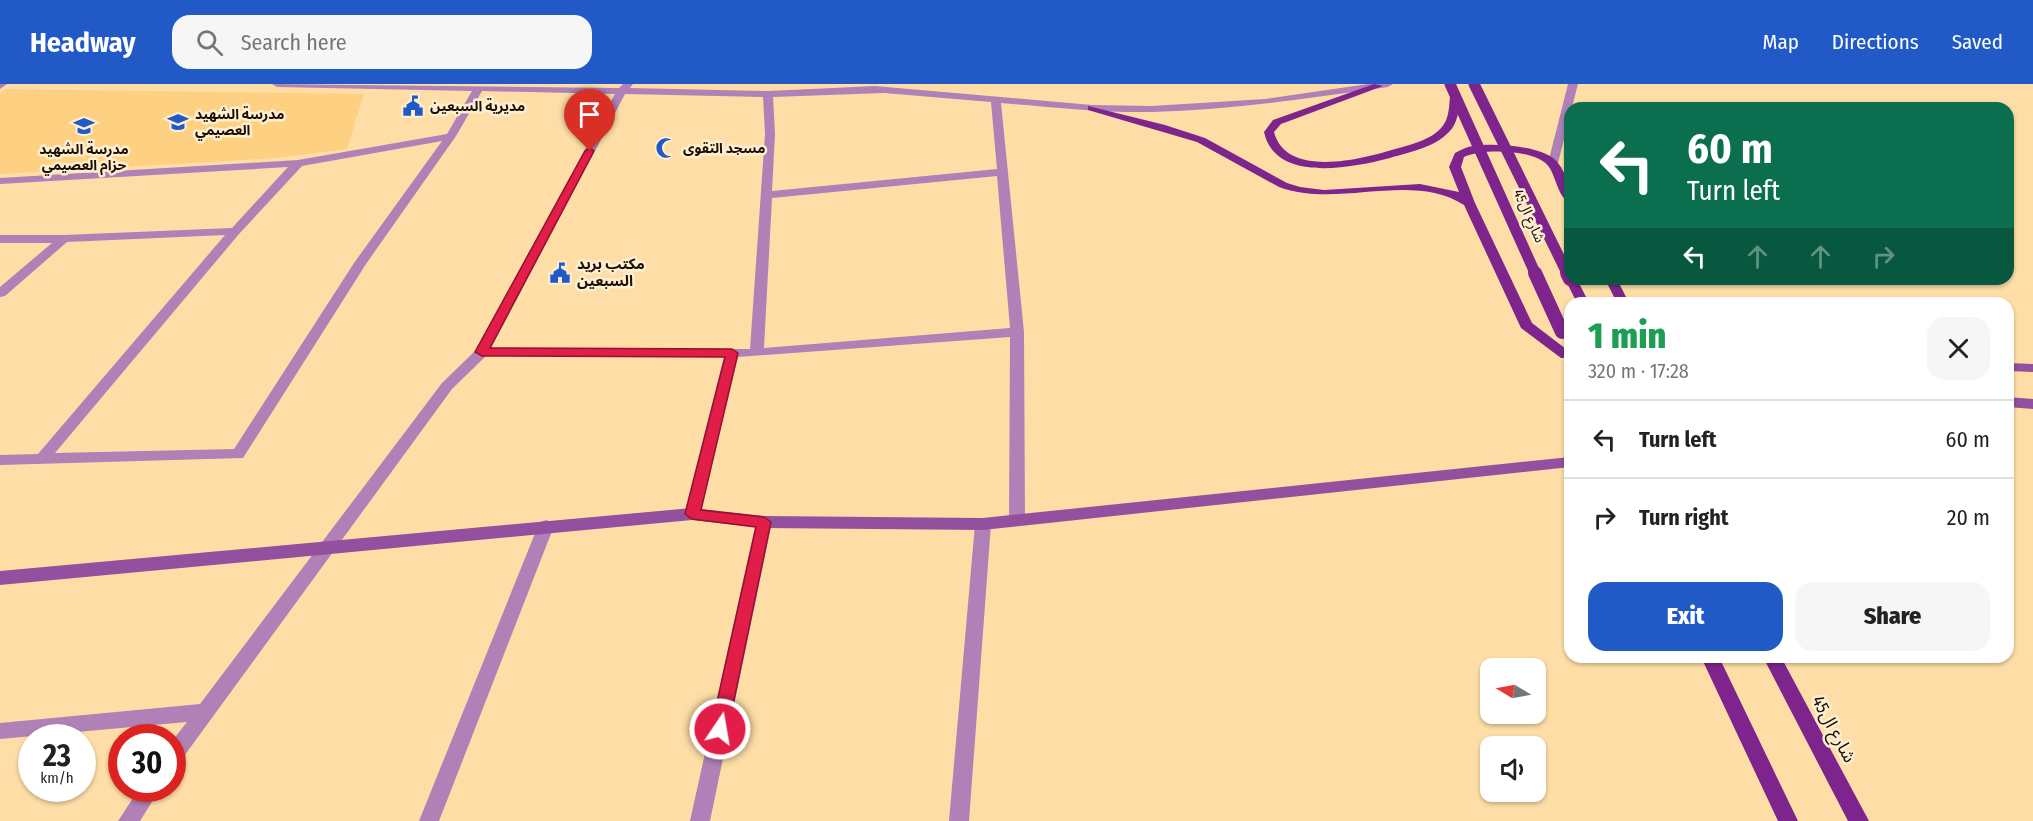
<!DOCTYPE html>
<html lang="en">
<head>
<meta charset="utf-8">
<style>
	:root { --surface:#fff; --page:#f6f6f6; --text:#222; --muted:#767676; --line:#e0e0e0; --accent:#215ac7 }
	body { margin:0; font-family:"Fira Sans Condensed","Noto Sans Arabic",sans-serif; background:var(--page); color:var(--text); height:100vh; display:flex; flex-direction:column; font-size:22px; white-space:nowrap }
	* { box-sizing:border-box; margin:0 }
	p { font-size:20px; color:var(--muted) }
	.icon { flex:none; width:33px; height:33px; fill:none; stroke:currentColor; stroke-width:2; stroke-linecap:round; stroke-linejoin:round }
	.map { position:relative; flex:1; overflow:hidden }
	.sheet { position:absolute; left:1564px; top:213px; width:450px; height:366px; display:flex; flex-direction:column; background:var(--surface); border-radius:18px; box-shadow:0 2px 4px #0004 }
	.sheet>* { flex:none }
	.hud { position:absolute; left:1564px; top:18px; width:450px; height:183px; border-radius:18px; box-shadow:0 2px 4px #0004; background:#0b6e4f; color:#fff; overflow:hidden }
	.needle { width:39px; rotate:280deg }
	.tools { position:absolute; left:1480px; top:574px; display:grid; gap:12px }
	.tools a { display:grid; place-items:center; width:66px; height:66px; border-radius:12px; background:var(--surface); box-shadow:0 2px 4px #0004; font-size:30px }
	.speed { position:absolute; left:18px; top:640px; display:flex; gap:12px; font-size:30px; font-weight:700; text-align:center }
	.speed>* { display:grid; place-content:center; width:78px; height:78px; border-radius:50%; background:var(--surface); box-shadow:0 2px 4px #0004; line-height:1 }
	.speed small { font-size:15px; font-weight:400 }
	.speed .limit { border:9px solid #d22; background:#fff; color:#111 }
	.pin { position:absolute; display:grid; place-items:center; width:51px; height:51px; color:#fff; margin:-62px -26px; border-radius:50% 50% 50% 0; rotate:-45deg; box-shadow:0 0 6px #0007 }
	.pin .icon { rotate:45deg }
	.me { position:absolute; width:66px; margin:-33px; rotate:12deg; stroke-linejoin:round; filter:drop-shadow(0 0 4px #0008) }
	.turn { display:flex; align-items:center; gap:21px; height:126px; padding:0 24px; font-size:27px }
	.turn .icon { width:78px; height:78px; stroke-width:2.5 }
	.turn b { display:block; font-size:42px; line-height:51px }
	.lanes { display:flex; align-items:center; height:57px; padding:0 24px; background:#0003; justify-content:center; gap:30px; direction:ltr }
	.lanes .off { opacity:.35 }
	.round { display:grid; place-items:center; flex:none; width:63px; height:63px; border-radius:18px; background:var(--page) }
	.overview { display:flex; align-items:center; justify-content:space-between; height:102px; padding:0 24px }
	h1 { font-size:36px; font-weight:800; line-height:45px; color:#1e9e55 }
	.button { display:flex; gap:12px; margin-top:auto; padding:12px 24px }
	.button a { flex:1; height:69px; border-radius:18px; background:var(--accent); color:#fff; font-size:24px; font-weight:800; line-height:69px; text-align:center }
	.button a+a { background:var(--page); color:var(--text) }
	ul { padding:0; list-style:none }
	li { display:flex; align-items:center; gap:18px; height:78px; padding:0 24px; border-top:2px solid var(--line) }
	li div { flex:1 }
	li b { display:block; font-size:22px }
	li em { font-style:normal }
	header { display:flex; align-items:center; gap:36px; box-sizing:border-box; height:84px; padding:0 30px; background:var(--accent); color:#fff }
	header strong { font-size:28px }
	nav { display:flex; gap:33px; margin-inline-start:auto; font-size:21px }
	.search { width:420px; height:54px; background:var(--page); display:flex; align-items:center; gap:15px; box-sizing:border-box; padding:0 21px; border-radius:18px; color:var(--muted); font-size:22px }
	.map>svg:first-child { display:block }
</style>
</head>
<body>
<header>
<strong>Headway</strong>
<div class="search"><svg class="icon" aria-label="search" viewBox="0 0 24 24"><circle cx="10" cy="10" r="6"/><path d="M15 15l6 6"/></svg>Search here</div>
<nav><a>Map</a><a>Directions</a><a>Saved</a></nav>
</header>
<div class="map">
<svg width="2033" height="737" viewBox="0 0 2033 737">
	<rect width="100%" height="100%" fill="#fedea6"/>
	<path fill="#fdd181" d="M 6,5 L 364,10 L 347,65 L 276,74 L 0,90 L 0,9 Z"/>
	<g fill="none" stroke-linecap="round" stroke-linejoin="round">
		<path fill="#af81b7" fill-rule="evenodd" d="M 0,0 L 7,0 L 0,5 Z
			M 272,0 L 619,4 L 623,0 L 633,0 L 630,4 L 768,7 L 875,2 L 1092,21 L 1152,22 L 1265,15 L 1368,0 L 1393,0 L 1388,3 C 1310,14 1231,26 1152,28 C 1101,29 1051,23 1001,19 L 1024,248 L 1025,435 L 1023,439 L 1011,439 L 1009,435 L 1010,253 L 738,273 L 700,430 L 698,434 L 686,434 L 684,430 L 724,273 L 486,272 L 452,305 L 179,679 L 172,681 L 172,657 L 187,638 L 0,655 L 0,639 L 200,620 L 442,299 L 476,266 L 615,10 L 482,7 L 456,52 L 366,180 L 243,374 L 0,381 L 0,371 L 38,370 L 225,151 L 67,158 L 5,212 L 0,213 L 0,203 L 52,159 L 0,159 L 0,151 L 64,151 L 232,144 L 288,83 L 0,100 L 0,94 L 298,76 L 447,50 L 472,7 L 277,3 ZM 884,9 L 991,18 L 997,85 L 772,107 L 775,50 L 773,13 ZM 625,10 L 763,13 L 765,50 L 750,265 L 491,264 ZM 442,57 L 354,179 L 234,365 L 55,369 L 239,150 L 302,82 ZM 997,92 L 1010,244 L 764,264 L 772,114 Z
			M 1568,0 L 1578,0 L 1558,79 L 1553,82 L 1548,79 Z
			M 764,432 L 770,434 L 772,438 L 710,737 L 690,737 L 756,438 L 758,434 Z
			M 983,434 L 989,436 L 991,440 L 969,737 L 949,737 L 975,440 L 977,436 Z
			M 546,436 L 552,438 L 554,442 L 439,737 L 419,737 L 538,442 L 540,438 Z
			M 139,705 L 160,705 L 140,737 L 118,737 Z"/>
		<path fill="#93509f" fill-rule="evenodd" d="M 2008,279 L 2033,280 L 2033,288 L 2008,287 Z
			M 2008,313 L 2033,315 L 2033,325 L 2008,323 Z
			M 1570,373 L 1570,383 L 983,446 L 764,444 L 692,436 L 0,501 L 0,487 L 692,424 L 764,432 L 983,434 Z"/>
		<path fill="#7e258d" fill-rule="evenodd" d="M 1374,0 L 1383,2 L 1281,40 L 1274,48 C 1286,95 1363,75 1395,65 C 1410,61 1435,55 1444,40 C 1449,33 1449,22 1450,13 L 1455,10 L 1460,13 C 1459,25 1458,39 1449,48 C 1434,64 1406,69 1386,75 C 1350,84 1275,99 1264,48 L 1273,36 Z
			M 1088,22 L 1165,41 L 1205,54 L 1287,99 L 1300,103 L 1324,106 L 1420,100 L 1459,108 L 1449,83 L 1455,69 C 1461,66 1466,63 1473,62 C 1493,59 1545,61 1558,79 C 1567,90 1570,105 1570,118 C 1559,116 1556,93 1549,83 C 1537,65 1482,64 1464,73 L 1461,83 L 1475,119 L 1532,239 L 1570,268 L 1570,274 L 1561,274 L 1521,244 L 1464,121 C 1410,87 1339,125 1279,103 L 1197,58 L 1088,26 Z
			M 1570,191 L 1570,195 L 1577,195 L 1589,219 L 1577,219 L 1565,195 Z
			M 1605,195 L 1617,195 L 1629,219 L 1617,219 Z
			M 1701,573 L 1719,573 L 1798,737 L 1778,737 Z
			M 1763,573 L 1781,573 L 1869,737 L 1848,737 Z"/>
		<path stroke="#7e258d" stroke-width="11" d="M 1450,0 L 1536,191
			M 1474,0 L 1568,191"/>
		<path stroke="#7e258d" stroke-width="14" d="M 1535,189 L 1562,248
			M 1567,189 L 1570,195"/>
	</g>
	<path fill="#e11d48" stroke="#92132f" stroke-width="1.5" d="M 590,64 L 594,67 L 490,264 L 732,265 L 738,269 L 701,426 L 764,433 L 771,438 L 728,645 L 726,650 L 720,653 L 714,650 L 711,645 L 756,443 L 692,435 L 685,430 L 725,273 L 482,272 L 475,268 L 585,67 Z"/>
	<defs>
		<g id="civic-bare" transform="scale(1.62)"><path d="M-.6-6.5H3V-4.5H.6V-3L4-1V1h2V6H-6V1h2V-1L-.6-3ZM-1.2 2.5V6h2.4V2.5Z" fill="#215ac7" stroke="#feeed2" stroke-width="2.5" paint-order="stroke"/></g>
		<g id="school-bare" transform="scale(1.62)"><path d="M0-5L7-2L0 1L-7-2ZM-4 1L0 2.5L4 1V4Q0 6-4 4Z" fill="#215ac7" stroke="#feeed2" stroke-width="2.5" paint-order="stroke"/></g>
		<g id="mosque-bare" transform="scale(1.62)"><path d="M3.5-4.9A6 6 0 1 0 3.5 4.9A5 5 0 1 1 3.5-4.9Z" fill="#215ac7" stroke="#feeed2" stroke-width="2.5" paint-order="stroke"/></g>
	</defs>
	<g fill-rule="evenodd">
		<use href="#civic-bare" x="413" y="22"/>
		<use href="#school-bare" x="178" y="38"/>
		<use href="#school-bare" x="84" y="42"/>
		<use href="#mosque-bare" x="666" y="64"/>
		<use href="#civic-bare" x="560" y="189"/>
	</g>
	<g text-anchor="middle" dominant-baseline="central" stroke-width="5" stroke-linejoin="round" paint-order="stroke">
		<g font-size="14" font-weight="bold" fill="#1a0f00" stroke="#feeed2" text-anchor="start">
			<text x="430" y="22">مديرية السبعين</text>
			<text x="195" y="30">مدرسة الشهيد<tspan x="195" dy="16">العصيمي</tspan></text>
			<text x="683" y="64">مسجد التقوى</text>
			<text x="84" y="65" text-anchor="middle">مدرسة الشهيد<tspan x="84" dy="16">حزام العصيمي</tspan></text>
		</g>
		<g font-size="14" fill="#1a0f00" stroke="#feeed2">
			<text transform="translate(1529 132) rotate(66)">شارع ال45</text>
		</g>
		<g font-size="15" font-weight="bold" fill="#1a0f00" stroke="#feeed2" text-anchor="start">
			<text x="577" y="180">مكتب بريد<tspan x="577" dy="17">السبعين</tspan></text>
		</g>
		<g font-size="18" fill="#1a0f00" stroke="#feeed2">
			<text transform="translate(1834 645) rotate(62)">شارع ال45</text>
		</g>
	</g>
</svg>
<div class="tools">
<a><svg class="needle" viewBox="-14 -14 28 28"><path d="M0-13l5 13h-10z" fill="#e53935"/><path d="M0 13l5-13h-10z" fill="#767676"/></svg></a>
<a><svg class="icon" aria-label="sound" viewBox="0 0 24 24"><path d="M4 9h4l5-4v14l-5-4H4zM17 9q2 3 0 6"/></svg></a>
</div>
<div class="speed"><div>23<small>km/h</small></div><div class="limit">30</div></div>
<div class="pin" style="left:590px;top:67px;background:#d93025"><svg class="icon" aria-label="arrive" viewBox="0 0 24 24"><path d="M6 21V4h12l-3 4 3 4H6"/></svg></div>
<svg class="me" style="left:720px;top:645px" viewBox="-20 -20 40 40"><circle r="17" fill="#e11d48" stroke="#fff" stroke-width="3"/><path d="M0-11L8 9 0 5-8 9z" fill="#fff"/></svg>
<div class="hud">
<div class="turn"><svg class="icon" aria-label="left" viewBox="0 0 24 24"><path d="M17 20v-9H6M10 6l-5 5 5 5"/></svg><div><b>60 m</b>Turn left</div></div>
<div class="lanes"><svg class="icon" aria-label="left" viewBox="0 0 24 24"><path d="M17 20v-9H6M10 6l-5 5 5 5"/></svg><svg class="icon off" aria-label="ahead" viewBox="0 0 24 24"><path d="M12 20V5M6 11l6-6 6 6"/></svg><svg class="icon off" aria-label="ahead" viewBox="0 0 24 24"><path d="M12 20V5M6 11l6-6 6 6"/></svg><svg class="icon off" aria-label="right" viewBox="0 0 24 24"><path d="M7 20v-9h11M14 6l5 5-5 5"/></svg></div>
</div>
<section class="sheet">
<div class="overview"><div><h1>1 min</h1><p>320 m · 17:28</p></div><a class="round"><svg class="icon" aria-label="close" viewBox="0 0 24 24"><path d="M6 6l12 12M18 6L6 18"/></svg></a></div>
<ul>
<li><svg class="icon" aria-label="left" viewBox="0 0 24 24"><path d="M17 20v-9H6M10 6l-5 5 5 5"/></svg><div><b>Turn left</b></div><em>60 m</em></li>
<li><svg class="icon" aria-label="right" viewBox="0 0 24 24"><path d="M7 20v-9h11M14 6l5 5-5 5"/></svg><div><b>Turn right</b></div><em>20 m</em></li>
</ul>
<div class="button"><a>Exit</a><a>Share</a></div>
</section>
</div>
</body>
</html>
